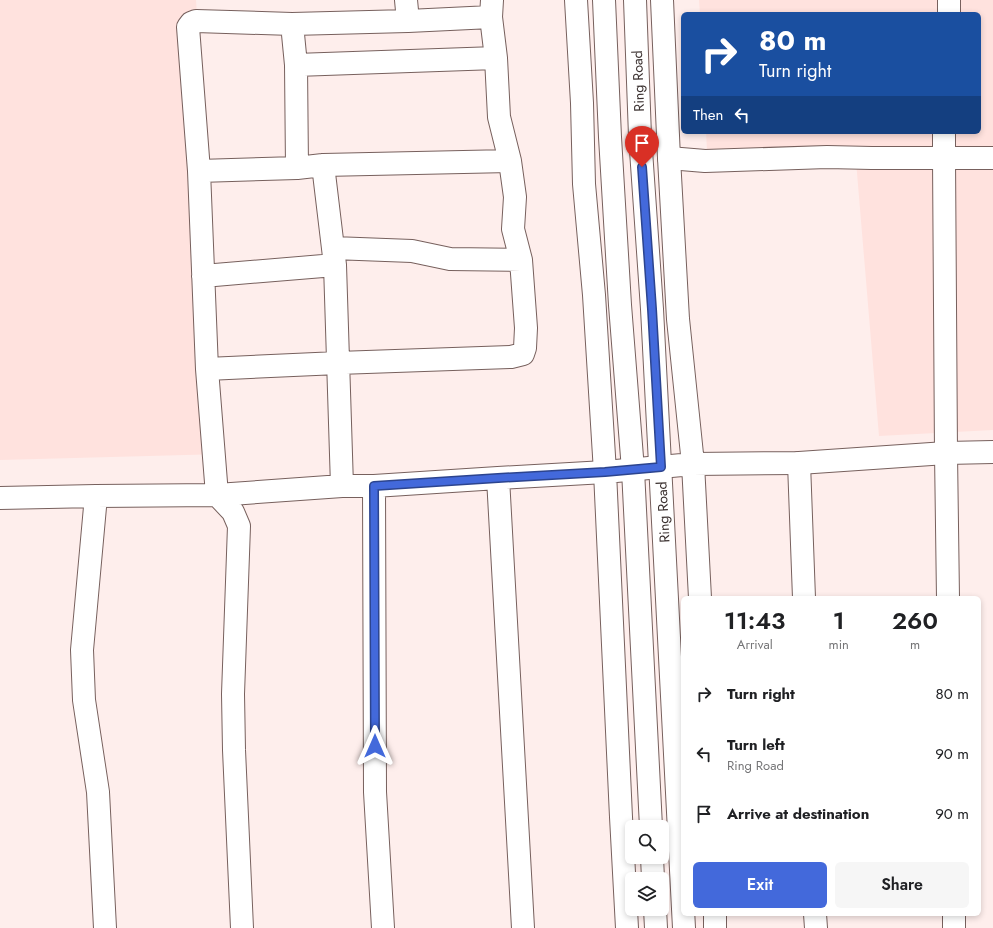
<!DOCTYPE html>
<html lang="en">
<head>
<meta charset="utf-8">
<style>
	:root { --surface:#fff; --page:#f6f6f6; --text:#202124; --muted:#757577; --accent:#4369db }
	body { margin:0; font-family:Jost,sans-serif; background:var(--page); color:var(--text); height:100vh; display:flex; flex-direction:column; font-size:15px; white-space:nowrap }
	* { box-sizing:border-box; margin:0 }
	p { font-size:13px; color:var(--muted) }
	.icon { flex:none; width:22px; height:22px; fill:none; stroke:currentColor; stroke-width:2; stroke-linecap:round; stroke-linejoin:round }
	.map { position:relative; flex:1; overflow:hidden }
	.panel { position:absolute; left:681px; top:596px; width:300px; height:320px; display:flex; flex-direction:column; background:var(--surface); border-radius:6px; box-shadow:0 2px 6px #0003 }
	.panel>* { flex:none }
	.banner { position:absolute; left:681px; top:12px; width:300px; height:122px; border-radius:6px; box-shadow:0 2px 6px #0003; background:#1a4fa0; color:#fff; overflow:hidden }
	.controls { position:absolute; left:625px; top:820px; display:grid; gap:8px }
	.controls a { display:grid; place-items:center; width:44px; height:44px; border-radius:6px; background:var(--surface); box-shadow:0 2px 6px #0003; font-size:20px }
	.pin { position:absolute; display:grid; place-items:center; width:34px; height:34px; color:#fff; margin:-41px -17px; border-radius:50% 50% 50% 0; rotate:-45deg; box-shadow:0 0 4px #0007 }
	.pin .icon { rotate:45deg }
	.me { position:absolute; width:44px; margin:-22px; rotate:0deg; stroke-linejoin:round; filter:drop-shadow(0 0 3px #0008) }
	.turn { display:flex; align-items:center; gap:14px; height:84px; padding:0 12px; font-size:18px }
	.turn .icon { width:52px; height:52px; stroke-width:2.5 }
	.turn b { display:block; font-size:28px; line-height:34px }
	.then { display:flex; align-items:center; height:38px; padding:0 12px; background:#0003; gap:8px; font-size:15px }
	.eta { display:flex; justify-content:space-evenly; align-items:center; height:68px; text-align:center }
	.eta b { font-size:24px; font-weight:600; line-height:28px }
	.primary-button { display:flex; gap:8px; margin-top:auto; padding:8px 12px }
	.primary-button a { flex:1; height:46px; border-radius:6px; background:var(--accent); color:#fff; font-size:16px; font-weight:600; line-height:46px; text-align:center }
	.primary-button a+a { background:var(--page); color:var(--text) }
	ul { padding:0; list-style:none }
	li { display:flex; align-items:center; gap:12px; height:60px; padding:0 12px }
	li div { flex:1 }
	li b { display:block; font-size:15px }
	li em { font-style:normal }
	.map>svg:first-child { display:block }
</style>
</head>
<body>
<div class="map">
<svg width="993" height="928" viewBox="0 0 993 928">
	<rect width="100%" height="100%" fill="#feeeec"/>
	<path fill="#ffe2de" d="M 0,0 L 196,0 L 223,454 L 0,460 Z
		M 699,0 L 993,0 L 993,430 L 879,436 L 855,149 L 707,150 L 706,132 L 979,132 L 979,14 L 700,14 Z"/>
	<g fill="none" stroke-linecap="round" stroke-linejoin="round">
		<g stroke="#77605d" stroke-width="24">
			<path id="street" d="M 406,0 L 408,21
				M 949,14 L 949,0
				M 292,24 L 296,65 L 297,168
				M 296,65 L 496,58
				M 944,132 L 944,158 L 946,453 L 948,598
				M 669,158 L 705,161 L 827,157 L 872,158 L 993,158
				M 323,165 L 335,265 L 342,486
				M 199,171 L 297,168 L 323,165 L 510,161
				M 333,248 L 412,251 L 450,259 L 521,260
				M 203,276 L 335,265
				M 207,369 L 338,363 L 511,357 L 523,354 L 525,348 L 526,328 L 521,260 L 513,229 L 515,197 L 510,161 L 499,117 L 496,58 L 491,17 L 492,0
				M 799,463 L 804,598
				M 498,478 L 523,928
				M 374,486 L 375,792 L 383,928
				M 96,496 L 82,650 L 84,700 L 98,792 L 105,928
				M 0,498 L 96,496 L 217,495 L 342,486 L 374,486 L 498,478 L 605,472
				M 815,914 L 816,928
				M 954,914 L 954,928
				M 242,928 L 234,750 L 233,694 L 239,526 L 233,512 L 217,495 L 207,369 L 199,171 L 188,27 L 191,23 L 196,21 L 292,24 L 408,21 L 491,17"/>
		</g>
		<g stroke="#77605d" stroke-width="24">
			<path id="secondary" d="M 576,0 L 582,103 L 584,184 L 594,295 L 605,472 L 621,817 L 627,928
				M 662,0 L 669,158 L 678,319 L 693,464 L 700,598
				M 605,472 L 693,464 L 799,463 L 946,453 L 993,452
				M 715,914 L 715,928"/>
		</g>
		<g stroke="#77605d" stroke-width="24">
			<path id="highway" d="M 604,0 L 610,137 L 620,305 L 633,470 L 651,827
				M 635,0 L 640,136 L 652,309 L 684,928
				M 652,857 L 653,879
				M 655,909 L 656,928"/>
		</g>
		<use href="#street" stroke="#fff" stroke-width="22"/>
		<use href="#secondary" stroke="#fff" stroke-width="22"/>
		<use href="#highway" stroke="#fff" stroke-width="22"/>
	</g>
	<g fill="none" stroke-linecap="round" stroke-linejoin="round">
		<g stroke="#2c448e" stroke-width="10">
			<path id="route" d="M 375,746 L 374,486 L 498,478 L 605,472 L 661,467 L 652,309 L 642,167"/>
		</g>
		<use href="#route" stroke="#4369db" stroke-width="7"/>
	</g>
	<g text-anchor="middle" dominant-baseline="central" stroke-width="3" stroke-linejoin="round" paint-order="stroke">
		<g font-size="14" fill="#3a302f" stroke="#fff">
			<text transform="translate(638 81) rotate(-92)">Ring Road</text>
			<text transform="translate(663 512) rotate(-93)">Ring Road</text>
		</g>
	</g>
</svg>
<div class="controls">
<a><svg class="icon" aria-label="search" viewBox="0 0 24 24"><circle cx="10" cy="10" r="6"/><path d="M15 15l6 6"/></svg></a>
<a><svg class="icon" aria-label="layers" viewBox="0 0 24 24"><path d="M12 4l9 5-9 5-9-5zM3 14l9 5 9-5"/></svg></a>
</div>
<div class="pin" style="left:642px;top:167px;background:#d93025"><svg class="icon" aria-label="arrive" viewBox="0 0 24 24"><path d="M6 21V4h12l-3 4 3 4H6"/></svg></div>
<svg class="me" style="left:375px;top:746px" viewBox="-20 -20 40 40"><path d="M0-17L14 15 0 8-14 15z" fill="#4369db" stroke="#fff" stroke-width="4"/></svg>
<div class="banner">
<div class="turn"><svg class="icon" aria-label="right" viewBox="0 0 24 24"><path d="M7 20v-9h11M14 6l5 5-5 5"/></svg><div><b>80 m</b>Turn right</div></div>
<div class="then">Then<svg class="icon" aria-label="left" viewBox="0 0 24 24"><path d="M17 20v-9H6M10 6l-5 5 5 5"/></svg></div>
</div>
<section class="panel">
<div class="eta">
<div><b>11:43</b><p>Arrival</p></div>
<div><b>1</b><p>min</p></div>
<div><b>260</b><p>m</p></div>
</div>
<ul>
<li><svg class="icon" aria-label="right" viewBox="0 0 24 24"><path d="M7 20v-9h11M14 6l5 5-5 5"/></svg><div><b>Turn right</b></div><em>80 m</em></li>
<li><svg class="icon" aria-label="left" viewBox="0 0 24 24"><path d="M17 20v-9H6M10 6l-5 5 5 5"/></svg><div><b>Turn left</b><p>Ring Road</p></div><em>90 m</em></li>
<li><svg class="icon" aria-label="arrive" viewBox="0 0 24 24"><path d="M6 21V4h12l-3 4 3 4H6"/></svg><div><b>Arrive at destination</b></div><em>90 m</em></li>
</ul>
<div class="primary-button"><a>Exit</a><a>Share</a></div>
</section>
</div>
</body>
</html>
